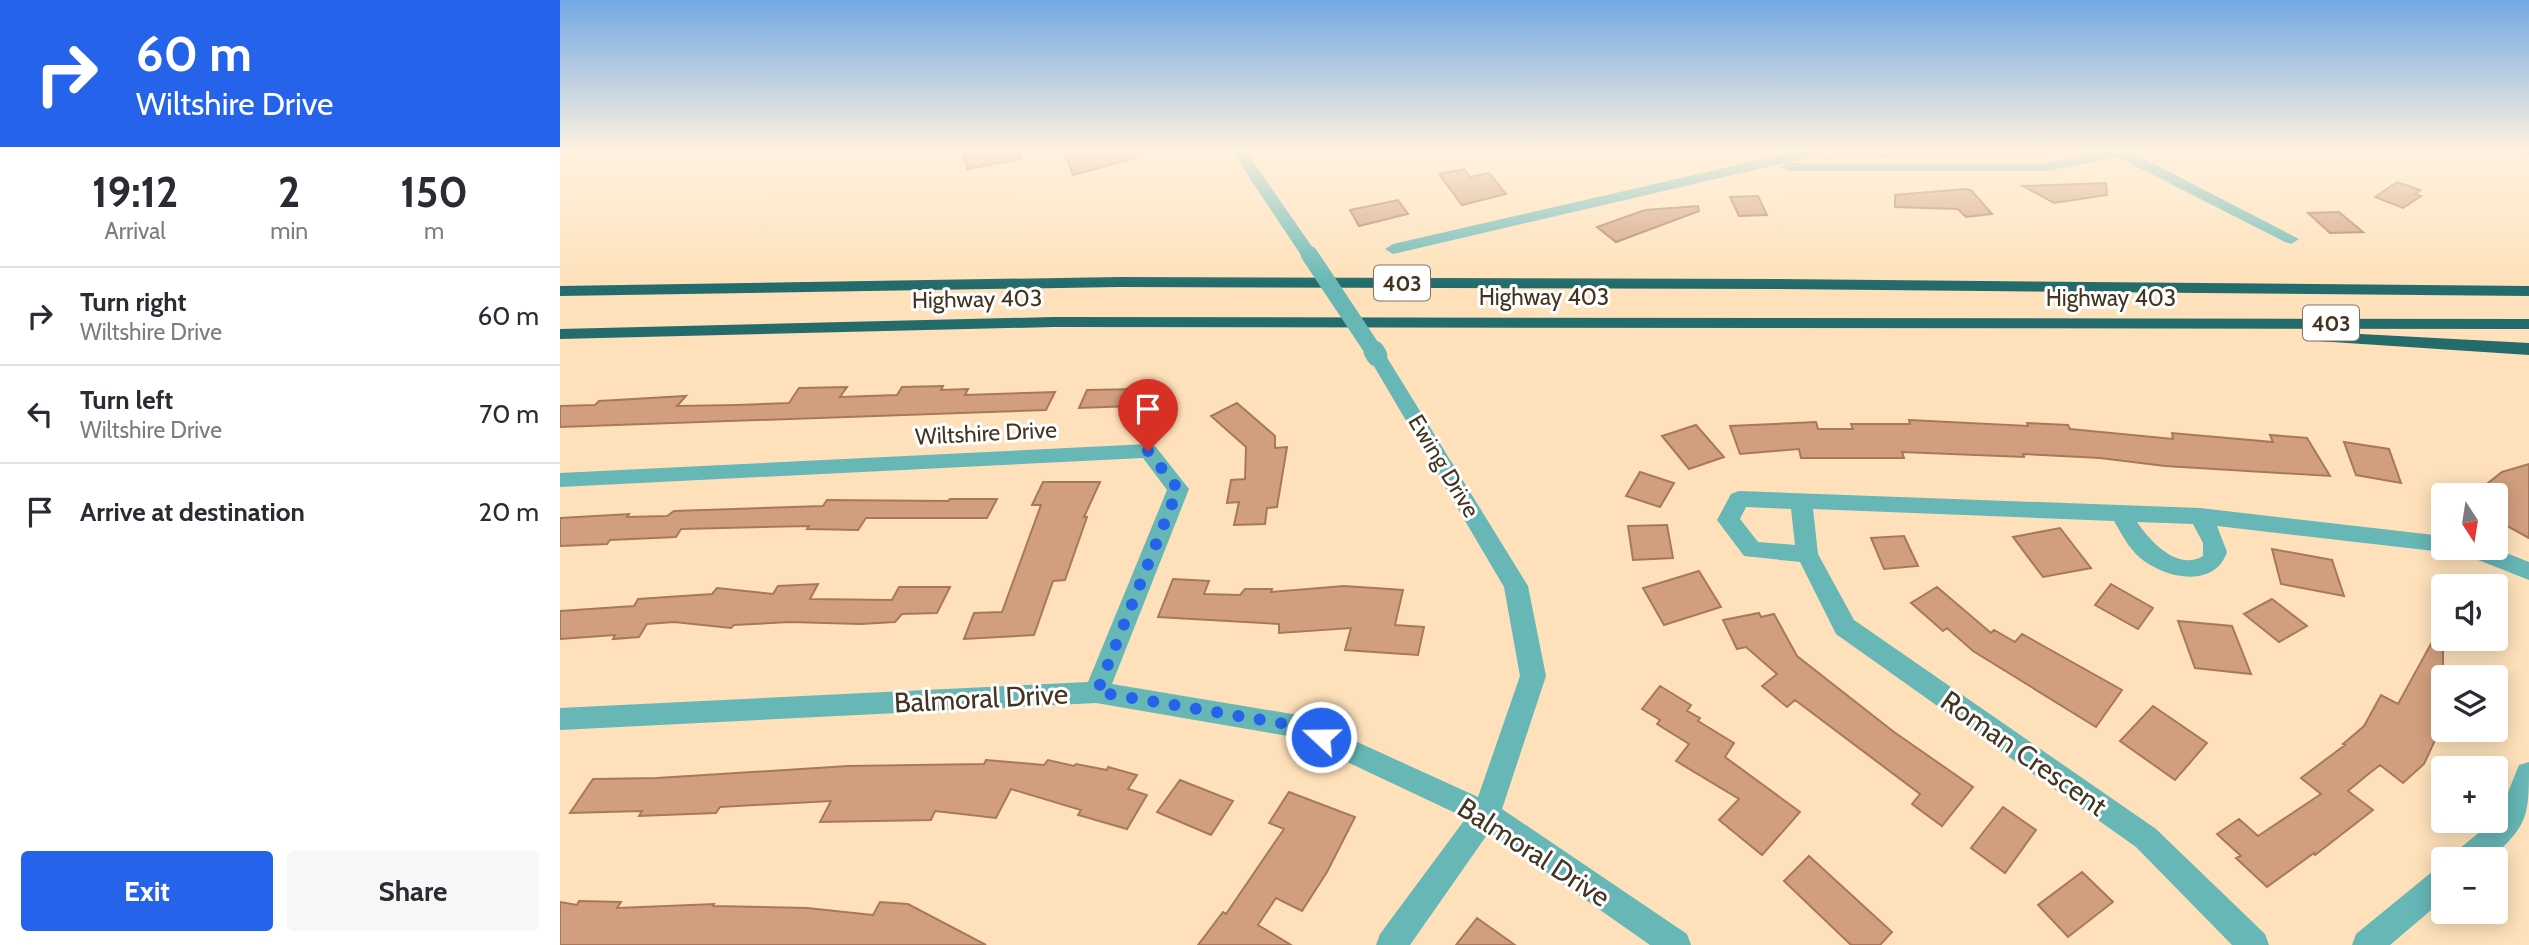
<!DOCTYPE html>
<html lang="en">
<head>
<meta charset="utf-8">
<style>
	:root { --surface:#fff; --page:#f7f7f7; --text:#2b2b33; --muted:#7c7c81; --line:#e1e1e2; --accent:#2563eb }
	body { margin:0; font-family:Cabin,sans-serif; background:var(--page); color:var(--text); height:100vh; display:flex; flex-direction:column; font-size:26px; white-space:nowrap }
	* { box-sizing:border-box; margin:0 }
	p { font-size:23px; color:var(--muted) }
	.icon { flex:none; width:38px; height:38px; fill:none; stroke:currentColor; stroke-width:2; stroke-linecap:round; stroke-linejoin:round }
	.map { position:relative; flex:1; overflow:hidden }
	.details { display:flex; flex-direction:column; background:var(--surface); width:560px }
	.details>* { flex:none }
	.guide { background:#2563eb; color:#fff; overflow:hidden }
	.needle { width:46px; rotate:168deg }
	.tools { position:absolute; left:1871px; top:483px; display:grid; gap:14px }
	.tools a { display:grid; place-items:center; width:77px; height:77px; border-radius:7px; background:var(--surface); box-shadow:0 4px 18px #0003; font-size:35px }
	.pin { position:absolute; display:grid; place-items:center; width:60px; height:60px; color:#fff; margin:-72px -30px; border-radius:50% 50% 50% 0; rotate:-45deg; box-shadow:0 0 7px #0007 }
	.pin .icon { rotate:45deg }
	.me { position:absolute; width:77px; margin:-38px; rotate:291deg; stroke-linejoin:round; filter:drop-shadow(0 0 5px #0008) }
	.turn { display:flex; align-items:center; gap:24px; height:147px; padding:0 21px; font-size:32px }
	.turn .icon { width:91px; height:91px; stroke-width:2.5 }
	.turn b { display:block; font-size:49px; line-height:60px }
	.eta { display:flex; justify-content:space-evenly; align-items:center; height:119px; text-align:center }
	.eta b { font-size:42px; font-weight:700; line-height:49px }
	.cta { display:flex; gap:14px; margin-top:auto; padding:14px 21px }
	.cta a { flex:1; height:80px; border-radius:7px; background:var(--accent); color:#fff; font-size:28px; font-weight:700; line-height:80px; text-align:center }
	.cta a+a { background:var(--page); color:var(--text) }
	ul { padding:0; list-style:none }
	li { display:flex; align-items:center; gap:21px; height:98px; padding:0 21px; border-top:2px solid var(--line) }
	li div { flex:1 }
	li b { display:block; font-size:26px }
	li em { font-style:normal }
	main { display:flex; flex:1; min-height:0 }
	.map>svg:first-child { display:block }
</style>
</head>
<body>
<main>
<section class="details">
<div class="guide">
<div class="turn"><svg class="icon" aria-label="right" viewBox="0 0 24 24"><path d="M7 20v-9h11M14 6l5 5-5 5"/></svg><div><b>60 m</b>Wiltshire Drive</div></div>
</div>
<div class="eta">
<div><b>19:12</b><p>Arrival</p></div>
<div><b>2</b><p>min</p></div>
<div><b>150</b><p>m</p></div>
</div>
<ul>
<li><svg class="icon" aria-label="right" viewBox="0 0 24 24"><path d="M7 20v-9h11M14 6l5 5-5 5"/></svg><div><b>Turn right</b><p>Wiltshire Drive</p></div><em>60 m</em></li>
<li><svg class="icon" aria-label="left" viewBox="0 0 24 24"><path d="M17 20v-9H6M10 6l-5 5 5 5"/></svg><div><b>Turn left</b><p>Wiltshire Drive</p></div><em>70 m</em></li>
<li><svg class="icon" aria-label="arrive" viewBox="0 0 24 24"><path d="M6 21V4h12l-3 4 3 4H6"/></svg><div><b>Arrive at destination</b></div><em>20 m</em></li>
</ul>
<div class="cta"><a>Exit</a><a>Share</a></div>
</section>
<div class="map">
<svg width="1969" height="945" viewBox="0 0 1969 945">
	<rect width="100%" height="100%" fill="#fee1ba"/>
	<path fill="#d3ab75" d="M 1285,150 L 1502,150 L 1484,154 L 1242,160 Z"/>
	<path fill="#d19f7e" stroke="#a87959" stroke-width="2" d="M 403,150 L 460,150 L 461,159 L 407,169 Z
		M 504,150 L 575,150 L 576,158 L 513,175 Z
		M 904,169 L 910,177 L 929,173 L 946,194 L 902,205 L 879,174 Z
		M 1837,182 L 1860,190 L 1855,194 L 1861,196 L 1843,208 L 1815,197 Z
		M 1546,183 L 1547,195 L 1494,203 L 1463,186 Z
		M 1405,189 L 1411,190 L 1432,214 L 1406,217 L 1398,209 L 1335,207 L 1335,195 Z
		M 1198,196 L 1207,215 L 1179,216 L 1170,197 Z
		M 838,200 L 848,214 L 799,226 L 790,210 Z
		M 1138,206 L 1139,211 L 1056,242 L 1037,227 L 1085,210 Z
		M 1779,212 L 1803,232 L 1770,233 L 1748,213 Z
		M 383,386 L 381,390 L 408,389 L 405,395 L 495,392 L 486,410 L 0,427 L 0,406 L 35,405 L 39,401 L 126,396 L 117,406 L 177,405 L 229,403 L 239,388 L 287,387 L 280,397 L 337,395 L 342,387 Z
		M 579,389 L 573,406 L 519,408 L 527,390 Z
		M 677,403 L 715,436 L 715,448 L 727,447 L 717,507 L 707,508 L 705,524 L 674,525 L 679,502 L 667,503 L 671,480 L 685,479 L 686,447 L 651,416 Z
		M 1349,420 L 1468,426 L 1467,423 L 1508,425 L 1510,429 L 1613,439 L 1612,433 L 1713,442 L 1710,435 L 1747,438 L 1770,476 L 1605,466 L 1540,458 L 1463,454 L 1464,457 L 1342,452 L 1344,458 L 1241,458 L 1239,449 L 1180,454 L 1170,426 L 1256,422 L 1258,429 L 1293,429 L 1291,424 L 1350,424 Z
		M 1136,425 L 1164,457 L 1129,469 L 1102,436 Z
		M 1784,442 L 1829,449 L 1841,483 L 1796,475 Z
		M 1969,464 L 1969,538 L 1936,520 L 1936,495 L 1913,495 L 1942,472 Z
		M 1080,472 L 1114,483 L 1100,507 L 1066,496 Z
		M 483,482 L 540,482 L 524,517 L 527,517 L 505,580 L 493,581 L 474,635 L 404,639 L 414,613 L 442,612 L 481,505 L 472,505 Z
		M 390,499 L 437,499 L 427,518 L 306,518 L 298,530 L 247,529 L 249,526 L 121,529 L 116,537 L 50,540 L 47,544 L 0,546 L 0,518 L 69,514 L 67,517 L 107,516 L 114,511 L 263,506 L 267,500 L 388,501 Z
		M 1107,525 L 1113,558 L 1073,560 L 1068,526 Z
		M 1500,528 L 1531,568 L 1483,577 L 1453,537 Z
		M 1344,536 L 1358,566 L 1324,569 L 1311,538 Z
		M 1712,549 L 1772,560 L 1784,596 L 1721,584 Z
		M 1139,571 L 1161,607 L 1104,625 L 1083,588 Z
		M 613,579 L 649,581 L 644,594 L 680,595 L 685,589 L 712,589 L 711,592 L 784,586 L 843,590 L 835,625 L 864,627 L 858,655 L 785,650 L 791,628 L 719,633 L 719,624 L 598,617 Z
		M 258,584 L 250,599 L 332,600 L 339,587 L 390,587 L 377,613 L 342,614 L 335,622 L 301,624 L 230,622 L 174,625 L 171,628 L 114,622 L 87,624 L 79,637 L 53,639 L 55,635 L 0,639 L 0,611 L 74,606 L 78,599 L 152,594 L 157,588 L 213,594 L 218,586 Z
		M 1551,584 L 1593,608 L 1578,629 L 1535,605 Z
		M 1377,587 L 1431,633 L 1434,630 L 1455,642 L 1462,634 L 1562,690 L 1536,727 L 1413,651 L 1387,628 L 1383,631 L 1351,603 Z
		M 1712,599 L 1747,626 L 1719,642 L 1684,614 Z
		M 1199,613 L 1201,617 L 1214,614 L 1237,656 L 1334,732 L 1413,787 L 1382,826 L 1352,804 L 1360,794 L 1235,700 L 1227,707 L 1202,686 L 1217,674 L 1186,647 L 1177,649 L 1163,620 Z
		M 1618,621 L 1672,626 L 1691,674 L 1635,668 Z
		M 1883,622 L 1883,723 L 1864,764 L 1843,783 L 1820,765 L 1806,776 L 1788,791 L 1813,810 L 1755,855 L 1754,853 L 1707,887 L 1676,858 L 1681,856 L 1657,834 L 1679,819 L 1698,836 L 1761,794 L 1741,778 L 1785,745 L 1783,744 L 1804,726 L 1821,695 L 1838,704 Z
		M 1100,686 L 1131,705 L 1127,711 L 1140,718 L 1138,721 L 1174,743 L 1165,757 L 1240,812 L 1202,855 L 1159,820 L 1179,799 L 1116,761 L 1129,744 L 1097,724 L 1100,720 L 1082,709 Z
		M 1593,706 L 1647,743 L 1615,780 L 1560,741 Z
		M 426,760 L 484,765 L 488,760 L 514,766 L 516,764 L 547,770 L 548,767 L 577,775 L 568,789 L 587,795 L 567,829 L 518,815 L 521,810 L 451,789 L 436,818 L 375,811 L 371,820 L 260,822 L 271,801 L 160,807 L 156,813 L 79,816 L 82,811 L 10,813 L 33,779 L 97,778 L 288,766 L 424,764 Z
		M 620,780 L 673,801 L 651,835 L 597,812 Z
		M 729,792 L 795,817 L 767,872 L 742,911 L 716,898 L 698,925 L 731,945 L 638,945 L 663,912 L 666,914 L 724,829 L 709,823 Z
		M 1443,807 L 1476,830 L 1445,873 L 1411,848 Z
		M 1249,856 L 1332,932 L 1320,945 L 1291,945 L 1224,881 Z
		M 1522,872 L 1553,902 L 1508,937 L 1478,905 Z
		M 19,901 L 61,902 L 57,908 L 154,904 L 153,906 L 247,908 L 313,915 L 320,902 L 348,904 L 426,945 L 0,945 L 0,902 L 17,905 Z
		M 917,918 L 955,945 L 896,945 Z"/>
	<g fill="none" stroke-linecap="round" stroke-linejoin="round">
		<path fill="#66b7b6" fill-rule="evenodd" d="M 671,150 L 685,150 L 757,254 L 755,258 L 743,258 Z
			M 1243,150 L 1270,150 L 1263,154 L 833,254 L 825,249 L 833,244 Z
			M 1548,150 L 1567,150 L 1739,239 L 1731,244 L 1725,242 L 1558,157 L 1487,171 L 1228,171 L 1221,167 L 1228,163 L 1487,163 Z
			M 817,350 L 826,356 L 968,586 L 986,676 L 942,809 L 1127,934 L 1131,945 L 1090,945 L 929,832 L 850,945 L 816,945 L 820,934 L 906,818 L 734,737 L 536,703 L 0,730 L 0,708 L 528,682 L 607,490 L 583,458 L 0,487 L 0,473 L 588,444 L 595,446 L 629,489 L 552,684 L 738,715 L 918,797 L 960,676 L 944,587 L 808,356 Z
			M 1179,491 L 1640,508 L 1883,536 L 1883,548 L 1892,548 L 1883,552 L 1657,526 L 1667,552 C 1654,590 1603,578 1579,557 C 1568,547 1561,533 1554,521 L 1253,509 L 1258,554 L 1294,620 L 1596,829 L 1705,934 L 1709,945 L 1672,945 L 1576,847 L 1276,634 L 1240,562 L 1184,556 L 1157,520 L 1171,494 ZM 1186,507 L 1231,509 L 1235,545 L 1198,542 L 1180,519 ZM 1577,522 L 1633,524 L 1643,543 L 1643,556 C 1618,572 1589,540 1577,522 Z
			M 1900,548 L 1934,548 L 1969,562 L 1969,580 L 1903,554 Z
			M 1969,762 C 1969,817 1969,823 1931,859 L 1895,859 L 1899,849 L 1938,817 L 1959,765 Z
			M 1883,867 L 1883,900 L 1830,945 L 1792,945 L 1796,934 L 1873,871 Z"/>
		<path fill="#158282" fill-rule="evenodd" d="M 1961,150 L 1969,150 L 1969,155 Z"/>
		<path fill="#236c6b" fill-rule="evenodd" d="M 558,277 L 1216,279 L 1969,286 L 1969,296 L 1216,289 L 558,287 L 0,296 L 0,286 Z
			M 493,317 L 1969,319 L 1969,329 L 493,327 L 0,339 L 0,329 Z
			M 1763,332 L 1969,343 L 1969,355 L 1757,341 L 1754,337 L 1757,333 Z"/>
		<path stroke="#66b7b6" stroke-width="17" d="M 749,254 L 815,353"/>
		<path stroke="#66b7b6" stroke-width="21" d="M 814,351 L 817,356"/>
	</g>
	<linearGradient id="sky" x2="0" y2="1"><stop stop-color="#73a9e4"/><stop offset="0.53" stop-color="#fff2e0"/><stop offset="1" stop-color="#fff2e0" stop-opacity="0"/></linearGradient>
	<rect width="1969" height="283" fill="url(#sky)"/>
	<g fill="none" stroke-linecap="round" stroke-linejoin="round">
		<path stroke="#2563eb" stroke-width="12" stroke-dasharray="0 21.6" d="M 588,451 L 618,489 L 537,692 L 738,726 L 761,737"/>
	</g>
	<g text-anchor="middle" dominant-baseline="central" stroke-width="6" stroke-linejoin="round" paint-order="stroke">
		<g fill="#fff" stroke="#7c7264" stroke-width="2">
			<rect x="814" y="265.5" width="56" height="35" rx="5"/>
			<rect x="1743" y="305.5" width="56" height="35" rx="5"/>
		</g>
		<g font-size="21" font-weight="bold" fill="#443522">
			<text x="842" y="283">403</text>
			<text x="1771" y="323">403</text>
		</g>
		<g font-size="23" fill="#443522" stroke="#fff">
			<text x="984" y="297">Highway 403</text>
			<text x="1551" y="298">Highway 403</text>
			<text transform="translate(417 299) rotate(-1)">Highway 403</text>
			<text transform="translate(426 433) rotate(-3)">Wiltshire Drive</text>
			<text transform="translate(884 466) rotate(59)">Ewing Drive</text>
		</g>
		<g font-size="28" fill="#443522" stroke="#fff">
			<text transform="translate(421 698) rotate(-3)">Balmoral Drive</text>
			<text transform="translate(1464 753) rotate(35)">Roman Crescent</text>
			<text transform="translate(974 852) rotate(33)">Balmoral Drive</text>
		</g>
	</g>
</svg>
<div class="tools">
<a><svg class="needle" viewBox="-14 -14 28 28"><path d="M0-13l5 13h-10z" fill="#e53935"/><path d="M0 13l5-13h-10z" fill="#7c7c81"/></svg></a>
<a><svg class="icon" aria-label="sound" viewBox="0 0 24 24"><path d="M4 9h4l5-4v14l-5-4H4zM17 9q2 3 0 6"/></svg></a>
<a><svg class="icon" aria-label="layers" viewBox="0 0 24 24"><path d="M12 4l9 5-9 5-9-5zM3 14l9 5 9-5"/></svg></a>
<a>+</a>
<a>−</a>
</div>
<div class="pin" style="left:588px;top:451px;background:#d93025"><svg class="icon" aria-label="arrive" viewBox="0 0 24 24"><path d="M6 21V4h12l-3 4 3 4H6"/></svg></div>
<svg class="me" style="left:761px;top:737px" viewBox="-20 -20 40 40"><circle r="17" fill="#2563eb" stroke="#fff" stroke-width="3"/><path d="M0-11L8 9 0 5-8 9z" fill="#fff"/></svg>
</div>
</main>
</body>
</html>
